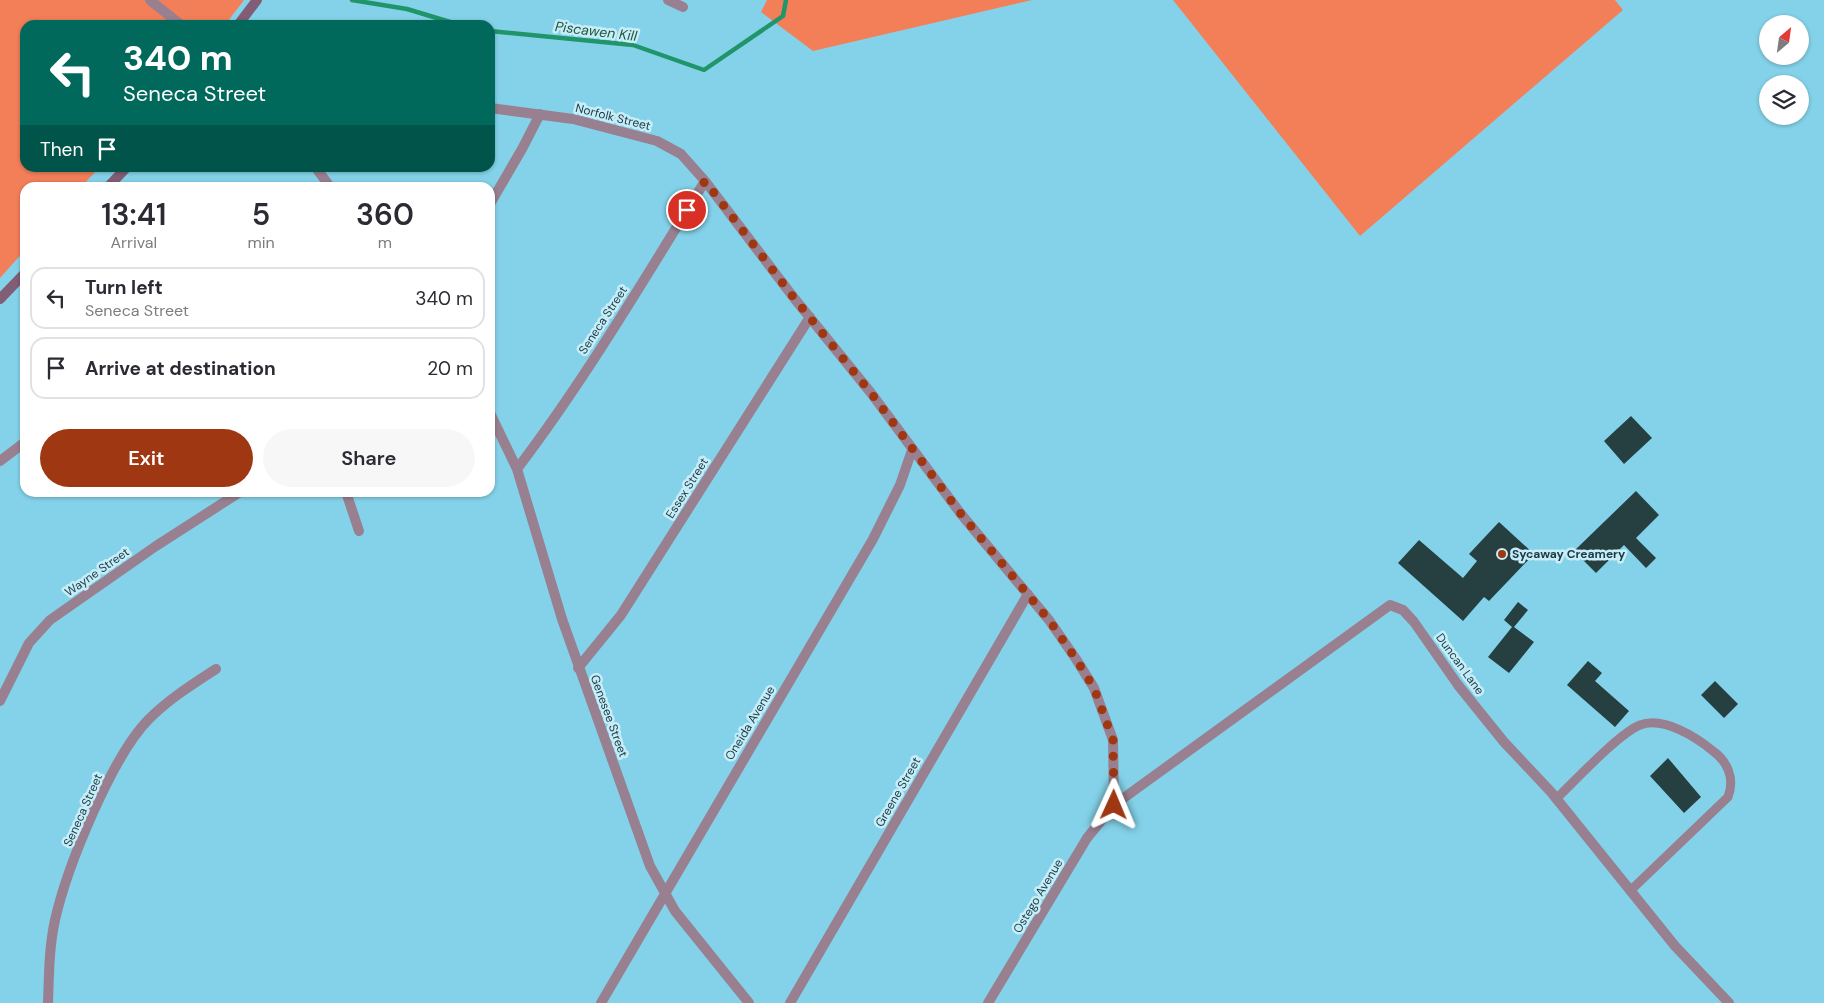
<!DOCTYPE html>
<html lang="en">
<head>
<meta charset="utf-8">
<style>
	:root { --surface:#fff; --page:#f7f7f7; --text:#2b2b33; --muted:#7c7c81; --line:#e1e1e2; --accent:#9e3712 }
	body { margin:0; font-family:"DM Sans",sans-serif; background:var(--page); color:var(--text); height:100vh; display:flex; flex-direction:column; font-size:19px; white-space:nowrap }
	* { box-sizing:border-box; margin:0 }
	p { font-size:16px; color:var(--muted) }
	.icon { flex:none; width:28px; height:28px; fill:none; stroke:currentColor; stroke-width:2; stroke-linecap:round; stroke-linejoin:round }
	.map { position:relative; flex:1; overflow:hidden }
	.drawer { position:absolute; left:20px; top:182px; width:475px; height:315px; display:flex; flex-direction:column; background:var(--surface); border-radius:15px; box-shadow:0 1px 4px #0004 }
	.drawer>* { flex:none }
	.banner { position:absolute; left:20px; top:20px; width:475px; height:152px; border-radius:15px; box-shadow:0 1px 4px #0004; background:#00695c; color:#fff; overflow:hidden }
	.needle { width:32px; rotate:29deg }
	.controls { position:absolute; left:1759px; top:15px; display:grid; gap:10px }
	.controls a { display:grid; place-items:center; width:50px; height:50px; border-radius:50%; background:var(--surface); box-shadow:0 1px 4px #0004; font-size:25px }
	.pin { position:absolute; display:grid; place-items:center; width:42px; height:42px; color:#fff; margin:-21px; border:2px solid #fff; border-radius:50%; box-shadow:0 1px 5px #0007 }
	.me { position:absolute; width:55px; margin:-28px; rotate:1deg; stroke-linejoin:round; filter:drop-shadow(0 0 4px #0008) }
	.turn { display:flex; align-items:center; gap:18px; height:105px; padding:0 20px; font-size:22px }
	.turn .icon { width:65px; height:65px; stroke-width:2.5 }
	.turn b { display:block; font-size:35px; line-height:42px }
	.then { display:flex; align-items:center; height:48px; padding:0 20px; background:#0003; gap:10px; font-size:19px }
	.eta { display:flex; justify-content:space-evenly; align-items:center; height:85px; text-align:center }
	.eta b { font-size:30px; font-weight:600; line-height:35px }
	.cta { display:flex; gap:10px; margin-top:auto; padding:10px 20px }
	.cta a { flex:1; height:58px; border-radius:30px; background:var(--accent); color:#fff; font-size:20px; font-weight:600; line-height:58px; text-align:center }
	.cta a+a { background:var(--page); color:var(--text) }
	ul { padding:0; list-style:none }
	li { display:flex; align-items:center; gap:15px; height:62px; margin:0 10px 8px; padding:0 10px; border:2px solid var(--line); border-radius:15px }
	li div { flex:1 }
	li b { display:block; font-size:19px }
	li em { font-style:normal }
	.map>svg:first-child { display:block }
</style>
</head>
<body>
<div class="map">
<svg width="1824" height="1003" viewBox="0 0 1824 1003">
	<rect width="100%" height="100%" fill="#84d2e9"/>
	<path fill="#f37f59" d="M 0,0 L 244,0 L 225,25 L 25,25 L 25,168 L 99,168 L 81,187 L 25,188 L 25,250 L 0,278 Z
		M 767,0 L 1032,0 L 813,51 L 761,12 Z
		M 1173,0 L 1615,0 L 1623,10 L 1360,236 Z"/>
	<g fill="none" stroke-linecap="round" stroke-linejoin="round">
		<path stroke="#21956a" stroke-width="4.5" d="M 352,0 L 407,9 L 460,25
			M 490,31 L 633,45 L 704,70 L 783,16 L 786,0"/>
	</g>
	<path fill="#263f40" d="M 1631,416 L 1652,438 L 1624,464 L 1604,441 Z
		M 1636,491 L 1659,515 L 1636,538 L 1656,558 L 1646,568 L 1624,545 L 1596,573 L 1574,551 Z
		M 1499,522 L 1534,554 L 1489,601 L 1484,597 L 1463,621 L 1398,563 L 1419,540 L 1463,578 L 1477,561 L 1469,554 Z
		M 1518,602 L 1528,610 L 1514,627 L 1534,642 L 1509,673 L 1488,657 L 1512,627 L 1504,620 Z
		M 1588,661 L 1602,673 L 1595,681 L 1629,711 L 1615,727 L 1567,685 Z
		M 1715,681 L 1738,704 L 1724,718 L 1701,695 Z
		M 1668,758 L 1701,797 L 1684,813 L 1650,776 Z"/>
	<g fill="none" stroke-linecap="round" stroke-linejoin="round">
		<path stroke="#988090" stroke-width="9" d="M 1556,799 C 1575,781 1618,734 1640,725 C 1663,716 1696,737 1713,751 C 1728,762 1735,779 1728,797 L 1630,891"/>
		<path stroke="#988090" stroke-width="10" d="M 150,0 L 181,25
			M 668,0 L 683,7
			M 490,108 L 573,119 L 657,141 L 681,154 L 705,181 L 794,298 L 871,393 L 961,514 L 1049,620 L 1076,659 L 1094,688 L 1113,740 L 1114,805
			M 316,168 L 331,188
			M 490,204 L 522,149 L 540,114
			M 490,413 L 517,469 L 562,619 L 650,866 L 675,911 L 749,1003
			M 0,461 L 25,442
			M 517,469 C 586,378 645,278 705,181
			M 346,492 L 359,531
			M 578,668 L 621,615 L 810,317
			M 0,701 L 29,643 L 50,620 L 156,546 L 240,492
			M 48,1003 C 49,975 49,947 55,920 C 67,867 112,756 149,719 C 169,699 193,684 216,669
			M 601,1003 L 873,539 L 900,485 L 912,450
			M 790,1003 L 1028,594
			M 988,1003 L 1087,838 L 1114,805 L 1390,605 L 1403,610 L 1414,622 L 1458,685 L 1504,742 L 1551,792 L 1675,946 L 1729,1003"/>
		<path stroke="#815e76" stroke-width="10" d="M 238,25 L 257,0
			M 107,188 L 126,168
			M 0,299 L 25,273"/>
	</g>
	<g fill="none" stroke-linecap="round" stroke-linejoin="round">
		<path stroke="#9e3712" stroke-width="9" stroke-dasharray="0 16.2" d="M 687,210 L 705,181 L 794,298 L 871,393 L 961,514 L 1049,620 L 1076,659 L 1094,688 L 1113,740 L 1114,805"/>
	</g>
	<circle fill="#9e3712" stroke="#c7edf8" stroke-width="2" cx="1502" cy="554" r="5"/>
	<g text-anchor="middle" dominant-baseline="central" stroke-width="5" stroke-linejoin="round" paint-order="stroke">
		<g font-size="12" fill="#1a3b44" stroke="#c7edf8">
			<text transform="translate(613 117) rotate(14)">Norfolk Street</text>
			<text transform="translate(603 320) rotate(-57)">Seneca Street</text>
			<text transform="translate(687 488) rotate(-58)">Essex Street</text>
			<text transform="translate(97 572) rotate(-35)">Wayne Street</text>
			<text transform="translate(1460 664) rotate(54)">Duncan Lane</text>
			<text transform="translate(609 716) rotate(70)">Genesee Street</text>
			<text transform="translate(750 723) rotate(-59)">Oneida Avenue</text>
			<text transform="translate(898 792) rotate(-60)">Greene Street</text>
			<text transform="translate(83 810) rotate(-66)">Seneca Street</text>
			<text transform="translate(1038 896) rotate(-59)">Ostego Avenue</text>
		</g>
		<g font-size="12" font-weight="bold" fill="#1a3b44" stroke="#c7edf8" text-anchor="start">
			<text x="1512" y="554">Sycaway Creamery</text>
		</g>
		<g font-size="14" font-style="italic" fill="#20563b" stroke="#c7edf8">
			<text transform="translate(596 31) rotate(7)">Piscawen Kill</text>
		</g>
	</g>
</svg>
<div class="controls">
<a><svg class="needle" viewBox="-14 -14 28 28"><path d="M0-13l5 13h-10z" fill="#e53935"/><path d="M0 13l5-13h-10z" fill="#7c7c81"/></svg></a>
<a><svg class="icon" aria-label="layers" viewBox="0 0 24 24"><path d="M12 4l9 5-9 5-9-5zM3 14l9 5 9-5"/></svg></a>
</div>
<div class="pin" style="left:687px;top:210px;background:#d93025"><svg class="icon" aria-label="arrive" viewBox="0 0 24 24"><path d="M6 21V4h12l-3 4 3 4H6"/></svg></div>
<svg class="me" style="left:1114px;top:805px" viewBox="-20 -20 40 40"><path d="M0-17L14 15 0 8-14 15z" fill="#9e3712" stroke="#fff" stroke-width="4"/></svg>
<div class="banner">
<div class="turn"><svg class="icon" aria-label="left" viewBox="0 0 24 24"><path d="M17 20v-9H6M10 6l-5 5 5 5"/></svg><div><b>340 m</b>Seneca Street</div></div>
<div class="then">Then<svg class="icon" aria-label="arrive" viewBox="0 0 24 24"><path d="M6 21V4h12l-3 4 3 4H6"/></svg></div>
</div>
<section class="drawer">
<div class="eta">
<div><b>13:41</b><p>Arrival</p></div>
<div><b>5</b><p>min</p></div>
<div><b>360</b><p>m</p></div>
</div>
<ul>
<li><svg class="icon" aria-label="left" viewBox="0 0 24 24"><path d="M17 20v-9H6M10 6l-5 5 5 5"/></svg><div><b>Turn left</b><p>Seneca Street</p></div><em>340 m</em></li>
<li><svg class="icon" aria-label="arrive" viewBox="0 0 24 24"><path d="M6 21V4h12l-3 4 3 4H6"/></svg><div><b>Arrive at destination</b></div><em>20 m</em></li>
</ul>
<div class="cta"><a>Exit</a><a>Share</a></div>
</section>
</div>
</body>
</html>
